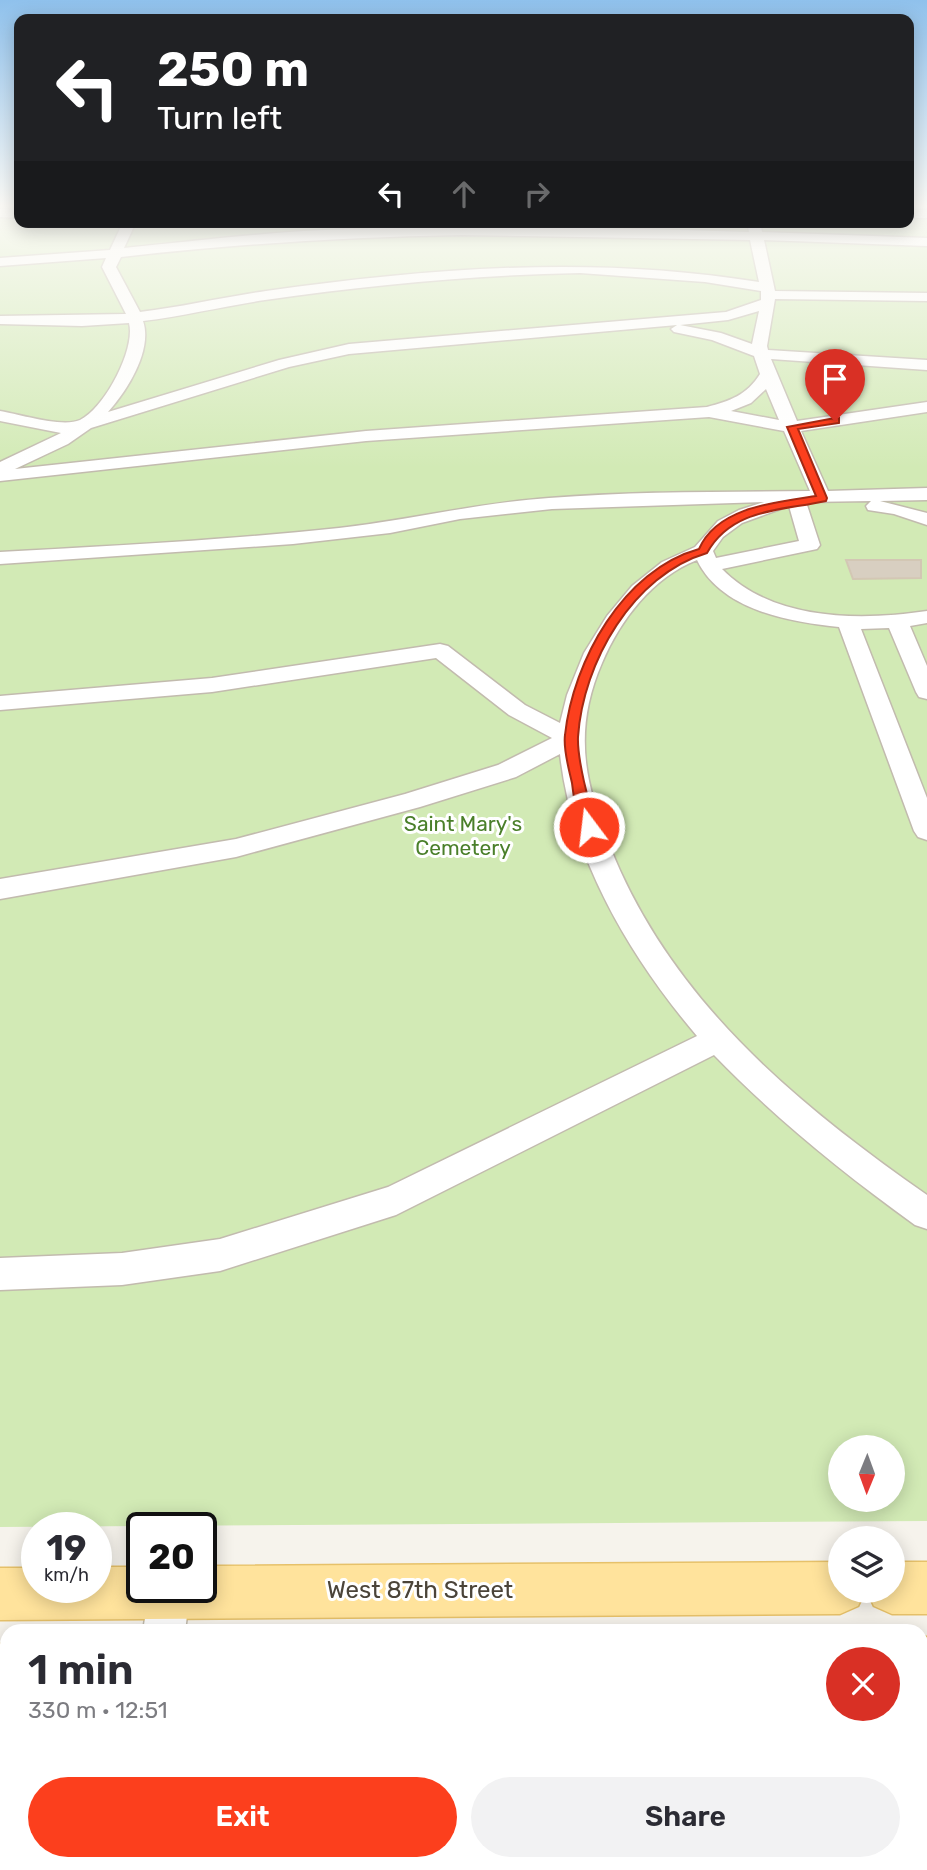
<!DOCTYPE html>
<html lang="en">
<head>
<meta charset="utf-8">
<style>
	:root { --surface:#fff; --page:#f2f2f3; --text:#2b2b33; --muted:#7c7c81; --accent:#fc3f1d }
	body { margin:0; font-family:Rubik,sans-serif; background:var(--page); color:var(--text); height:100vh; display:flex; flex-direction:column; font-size:26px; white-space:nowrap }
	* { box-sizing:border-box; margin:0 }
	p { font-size:23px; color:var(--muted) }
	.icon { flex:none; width:38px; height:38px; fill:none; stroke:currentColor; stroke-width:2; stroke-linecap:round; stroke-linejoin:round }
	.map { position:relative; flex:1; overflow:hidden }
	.sheet { position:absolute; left:0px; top:1624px; width:928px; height:247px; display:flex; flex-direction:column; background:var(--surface); border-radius:21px 21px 0 0; box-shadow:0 4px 18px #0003 }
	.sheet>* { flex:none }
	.hud { position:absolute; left:14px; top:14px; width:900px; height:214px; border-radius:14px; box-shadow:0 4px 18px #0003; background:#202124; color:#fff; overflow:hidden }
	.needle { width:46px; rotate:181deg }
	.fabs { position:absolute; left:828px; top:1435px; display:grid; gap:14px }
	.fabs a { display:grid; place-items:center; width:77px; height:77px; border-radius:50%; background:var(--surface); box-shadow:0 4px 18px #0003; font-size:35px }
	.speed { position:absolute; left:21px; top:1512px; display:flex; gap:14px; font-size:35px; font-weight:700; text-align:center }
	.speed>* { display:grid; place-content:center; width:91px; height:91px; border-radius:50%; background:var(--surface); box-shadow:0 4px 18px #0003; line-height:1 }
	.speed small { font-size:18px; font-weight:400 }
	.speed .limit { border:4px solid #111; border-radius:10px; background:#fff; color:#111 }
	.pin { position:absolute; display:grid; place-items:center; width:60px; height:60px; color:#fff; margin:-72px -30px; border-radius:50% 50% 50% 0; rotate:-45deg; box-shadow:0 0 7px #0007 }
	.pin .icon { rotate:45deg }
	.me { position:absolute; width:77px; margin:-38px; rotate:345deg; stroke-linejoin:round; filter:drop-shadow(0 0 5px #0008) }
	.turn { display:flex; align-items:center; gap:24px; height:147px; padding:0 28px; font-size:32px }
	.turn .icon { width:91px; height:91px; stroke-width:2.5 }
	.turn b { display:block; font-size:49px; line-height:60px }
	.lanes { display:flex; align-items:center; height:66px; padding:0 28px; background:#0003; justify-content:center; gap:35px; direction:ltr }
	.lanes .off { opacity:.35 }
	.round { display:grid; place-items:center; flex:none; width:74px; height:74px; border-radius:37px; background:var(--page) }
	.headline { display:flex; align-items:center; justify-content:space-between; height:119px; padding:0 28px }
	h1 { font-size:42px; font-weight:600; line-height:52px }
	.button { display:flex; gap:14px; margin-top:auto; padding:14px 28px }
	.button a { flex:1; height:80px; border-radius:42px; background:var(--accent); color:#fff; font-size:28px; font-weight:600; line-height:80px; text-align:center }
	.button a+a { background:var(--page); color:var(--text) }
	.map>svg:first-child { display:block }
</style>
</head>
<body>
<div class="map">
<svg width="927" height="1870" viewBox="0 0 927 1870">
	<rect width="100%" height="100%" fill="#f6f3ec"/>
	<path fill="#eae5da" d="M 920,1712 L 927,1712 L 927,1870 L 172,1870 L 172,1864 L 920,1864 Z
		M 0,1720 L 7,1720 L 7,1864 L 97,1864 L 96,1870 L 0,1870 Z"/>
	<path fill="#d2eab5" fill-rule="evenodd" d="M 0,206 L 19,206 L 19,222 L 908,222 L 908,206 L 927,206 L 927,1521 L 0,1527 ZM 840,1447 L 892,1447 L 892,1500 L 840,1500 Z
		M 196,1864 L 392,1864 L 392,1870 L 195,1870 Z"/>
	<path fill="#d8cfc1" stroke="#d3c7b4" stroke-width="2" d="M 846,560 L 921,560 L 921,578 L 853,579 Z"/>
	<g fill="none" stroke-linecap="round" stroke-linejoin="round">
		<g stroke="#c2bbae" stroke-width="3">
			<path id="minor" d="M 0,209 L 19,210 L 19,218 L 0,217 Z
				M 908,210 L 927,210 L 927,218 L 908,218 Z
				M 123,222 L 136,222 L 124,248 C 184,242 244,235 304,231 C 452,223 601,228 749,232 L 747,222 L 760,222 L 762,232 L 927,238 L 927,246 L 764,240 L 775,291 L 927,293 L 927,301 L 775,299 L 767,346 L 768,350 L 927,360 L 927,370 L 771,359 L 797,421 L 927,402 L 927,412 L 801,431 L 828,491 L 927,488 L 927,500 L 880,501 L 927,513 L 927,525 L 894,514 L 868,510 L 866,506 L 871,501 L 806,502 L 820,545 L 817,549 L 722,569 C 773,621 860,621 927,611 L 927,623 L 910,626 L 927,666 L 927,699 L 919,697 L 916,692 L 889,628 L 861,629 L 927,798 L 927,840 L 918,837 L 914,831 L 839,627 C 789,622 721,610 697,560 C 653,577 620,620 602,663 C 573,730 584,782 610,847 C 671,1000 795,1103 927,1195 L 927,1229 L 915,1225 C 843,1173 776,1119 714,1055 L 396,1215 L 220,1271 L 122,1285 L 0,1290 L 0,1258 L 122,1253 L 220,1239 L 388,1187 L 697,1036 C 630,957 571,858 560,754 L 516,777 L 420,807 L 236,857 L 0,899 L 0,879 L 236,839 L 405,794 L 498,765 L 552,738 L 509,715 L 436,658 L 212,692 L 0,710 L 0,696 L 212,678 L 440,644 L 448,646 L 525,705 L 560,723 L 567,695 L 584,653 L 607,616 L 632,586 L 662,562 L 695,547 L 718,521 L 739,510 L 764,502 L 552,509 L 460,519 L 390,533 L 293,544 L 0,564 L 0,552 C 113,546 226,540 339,528 C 410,520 478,503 549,498 C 636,491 723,492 810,491 L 784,431 L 709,417 L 366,441 L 0,481 L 0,462 L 61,433 L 0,421 L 0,411 C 19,414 62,428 80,420 C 105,408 136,348 129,323 L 82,326 L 0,324 L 0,316 L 126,314 L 102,267 L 106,258 L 0,266 L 0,258 L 110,250 ZM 461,235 L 750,240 L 759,282 C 594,255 431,268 266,291 C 224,297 182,307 140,312 L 116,267 L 121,257 C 234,244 347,237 461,235 ZM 580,273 L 705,282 L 761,291 L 761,300 L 726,312 L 349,344 L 279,360 L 108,412 C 127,391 153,350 143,321 C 184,316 224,306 265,300 C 370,285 474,275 580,273 ZM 759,311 L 752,344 L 721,333 L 680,325 L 728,320 ZM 677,325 L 671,329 L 674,332 L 712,340 L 754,356 L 760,374 C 747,395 730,401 707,407 L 366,431 L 15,469 L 68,444 L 91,428 L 289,367 L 349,354 ZM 766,389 L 779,420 L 731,411 L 751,403 ZM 789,506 L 799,541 L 716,558 L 713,551 L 723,537 L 742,523 Z
				M 150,1587 L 188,1587 L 190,1593 L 185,1631 L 143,1631 Z
				M 108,1864 L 156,1864 L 155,1870 L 107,1870 Z"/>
		</g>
		<g stroke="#e6c16a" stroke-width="3">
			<path id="major" d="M 840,1562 L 840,1591 L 865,1591 L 858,1606 L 840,1614 L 0,1620 L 0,1568 L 37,1568 L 37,1587 L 96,1587 L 96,1567 L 142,1567 L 142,1587 L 201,1587 L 201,1566 Z
				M 892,1562 L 927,1562 L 927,1614 L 892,1614 L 874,1606 L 867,1591 L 892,1591 Z
				M 920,1637 L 927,1637 L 927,1691 L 920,1691 Z
				M 0,1644 L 7,1644 L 7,1698 L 0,1698 Z"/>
		</g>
		<use href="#minor" fill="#fff" fill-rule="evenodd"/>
		<use href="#major" fill="#ffe39c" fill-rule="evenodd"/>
	</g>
	<linearGradient id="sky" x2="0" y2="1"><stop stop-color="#8fc1ec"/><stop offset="0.44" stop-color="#fbfaf6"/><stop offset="1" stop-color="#fbfaf6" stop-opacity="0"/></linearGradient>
	<rect width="927" height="468" fill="url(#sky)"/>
	<path fill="#fc3f1d" stroke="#a42913" stroke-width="2" d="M 835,418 L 839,418 L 839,423 L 798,429 L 827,498 L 826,501 C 781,511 732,508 707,553 C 633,575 583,662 578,737 C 577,759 589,804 596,827 L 594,830 L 584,830 C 576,816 574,799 572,783 C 569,769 563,750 565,735 C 573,661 623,570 699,549 C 717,507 776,502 816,496 L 787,427 Z"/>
	<g text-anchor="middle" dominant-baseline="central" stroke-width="6" stroke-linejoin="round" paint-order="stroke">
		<g font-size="21" fill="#4a7f2a" stroke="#fff">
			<text x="463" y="823">Saint Mary's<tspan x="463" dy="24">Cemetery</tspan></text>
		</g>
		<g font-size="24" fill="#4b4439" stroke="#fff">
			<text x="420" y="1590">West 87th Street</text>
		</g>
	</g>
</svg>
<div class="fabs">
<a><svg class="needle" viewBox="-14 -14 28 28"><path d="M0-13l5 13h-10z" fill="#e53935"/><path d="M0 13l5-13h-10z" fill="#7c7c81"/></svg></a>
<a><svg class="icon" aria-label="layers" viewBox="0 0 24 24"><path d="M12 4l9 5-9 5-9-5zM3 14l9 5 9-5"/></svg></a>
</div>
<div class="speed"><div>19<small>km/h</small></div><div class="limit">20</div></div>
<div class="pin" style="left:835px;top:421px;background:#d93025"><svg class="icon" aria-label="arrive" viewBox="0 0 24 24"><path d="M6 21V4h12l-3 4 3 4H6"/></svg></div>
<svg class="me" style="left:589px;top:827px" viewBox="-20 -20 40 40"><circle r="17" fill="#fc3f1d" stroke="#fff" stroke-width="3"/><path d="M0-11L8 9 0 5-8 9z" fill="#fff"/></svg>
<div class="hud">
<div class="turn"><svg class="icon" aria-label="left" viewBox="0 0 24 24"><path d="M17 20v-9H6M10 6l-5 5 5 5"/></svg><div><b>250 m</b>Turn left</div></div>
<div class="lanes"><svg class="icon" aria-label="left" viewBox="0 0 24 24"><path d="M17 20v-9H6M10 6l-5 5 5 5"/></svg><svg class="icon off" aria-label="ahead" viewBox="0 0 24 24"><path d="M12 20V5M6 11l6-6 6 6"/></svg><svg class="icon off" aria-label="right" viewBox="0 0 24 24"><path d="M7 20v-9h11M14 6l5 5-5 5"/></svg></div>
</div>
<section class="sheet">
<div class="headline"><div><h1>1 min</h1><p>330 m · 12:51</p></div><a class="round" style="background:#d93025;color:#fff"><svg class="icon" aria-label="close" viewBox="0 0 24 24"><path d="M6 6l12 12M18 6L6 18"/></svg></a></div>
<div class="button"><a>Exit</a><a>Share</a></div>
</section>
</div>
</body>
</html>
